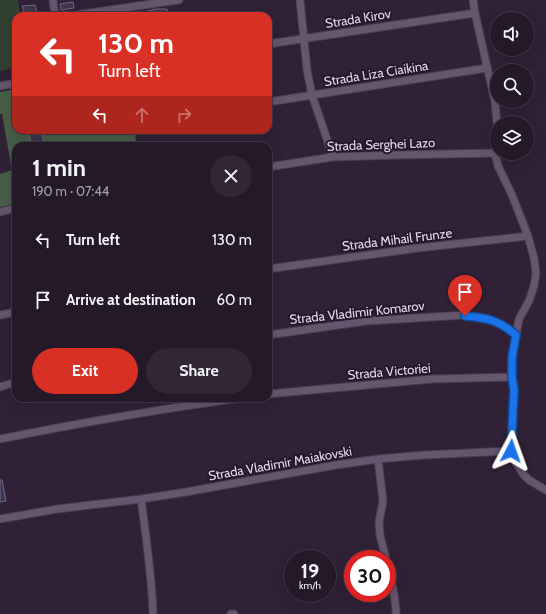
<!DOCTYPE html>
<html lang="en">
<head>
<meta charset="utf-8">
<style>
	:root { --surface:#241928; --page:#302634; --text:#f1f3f6; --muted:#a3a0a8; --line:#413845; --accent:#d93025 }
	body { margin:0; font-family:Cabin,sans-serif; background:var(--page); color:var(--text); height:100vh; display:flex; flex-direction:column; font-size:15px; white-space:nowrap }
	* { box-sizing:border-box; margin:0 }
	p { font-size:13px; color:var(--muted) }
	.icon { flex:none; width:22px; height:22px; fill:none; stroke:currentColor; stroke-width:2; stroke-linecap:round; stroke-linejoin:round }
	.map { position:relative; flex:1; overflow:hidden }
	.sheet { position:absolute; left:12px; top:142px; width:260px; height:260px; display:flex; flex-direction:column; background:var(--surface); border-radius:12px; box-shadow:0 4px 16px #0002,0 0 0 1px var(--line) }
	.sheet>* { flex:none }
	.guide { position:absolute; left:12px; top:12px; width:260px; height:122px; border-radius:12px; box-shadow:0 4px 16px #0002,0 0 0 1px var(--line); background:#d93025; color:#fff; overflow:hidden }
	.buttons { position:absolute; left:490px; top:12px; display:grid; gap:8px }
	.buttons a { display:grid; place-items:center; width:44px; height:44px; border-radius:50%; background:var(--surface); box-shadow:0 4px 16px #0002,0 0 0 1px var(--line); font-size:20px }
	.speed { position:absolute; left:284px; top:550px; display:flex; gap:8px; font-size:20px; font-weight:700; text-align:center }
	.speed>* { display:grid; place-content:center; width:52px; height:52px; border-radius:50%; background:var(--surface); box-shadow:0 4px 16px #0002,0 0 0 1px var(--line); line-height:1 }
	.speed small { font-size:10px; font-weight:400 }
	.speed .limit { border:6px solid #d22; background:#fff; color:#111 }
	.pin { position:absolute; display:grid; place-items:center; width:34px; height:34px; color:#fff; margin:-41px -17px; border-radius:50% 50% 50% 0; rotate:-45deg; box-shadow:0 0 4px #0007 }
	.pin .icon { rotate:45deg }
	.me { position:absolute; width:44px; margin:-22px; rotate:4deg; stroke-linejoin:round; filter:drop-shadow(0 0 3px #0008) }
	.turn { display:flex; align-items:center; gap:14px; height:84px; padding:0 20px; font-size:18px }
	.turn .icon { width:52px; height:52px; stroke-width:2.5 }
	.turn b { display:block; font-size:28px; line-height:34px }
	.lanes { display:flex; align-items:center; height:38px; padding:0 20px; background:#0003; justify-content:center; gap:20px; direction:ltr }
	.lanes .off { opacity:.35 }
	.round { display:grid; place-items:center; flex:none; width:42px; height:42px; border-radius:21px; background:var(--page) }
	.head { display:flex; align-items:center; justify-content:space-between; height:68px; padding:0 20px }
	h1 { font-size:24px; font-weight:800; line-height:30px }
	.primary-button { display:flex; gap:8px; margin-top:auto; padding:8px 20px }
	.primary-button a { flex:1; height:46px; border-radius:24px; background:var(--accent); color:#fff; font-size:16px; font-weight:800; line-height:46px; text-align:center }
	.primary-button a+a { background:var(--page); color:var(--text) }
	ul { padding:0; list-style:none }
	li { display:flex; align-items:center; gap:12px; height:60px; padding:0 20px }
	li div { flex:1 }
	li b { display:block; font-size:15px }
	li em { font-style:normal }
	.map>svg:first-child { display:block }
</style>
</head>
<body>
<div class="map">
<svg width="546" height="614" viewBox="0 0 546 614">
	<rect width="100%" height="100%" fill="#302136"/>
	<path fill="#314131" d="M 0,0 L 18,0 L 20,16 L 16,16 L 16,63 L 12,63 L 10,69 L 0,71 Z"/>
	<path fill="#485e49" d="M 16,89 L 16,130 L 135,130 L 136,143 L 87,146 L 16,146 L 16,204 L 0,207 L 0,174 L 12,170 L 2,114 L 0,114 L 0,92 Z"/>
	<path fill="#3e364f" stroke="#716984" d="M 73,2 L 74,8 L 61,10 L 60,4 Z
		M 35,5 L 37,13 L 25,14 L 22,6 Z
		M 156,9 L 167,9 L 168,16 L 136,16 L 136,14 Z
		M 28,130 L 41,130 L 45,146 L 32,146 Z
		M 0,480 L 2,480 L 6,501 L 0,502 Z"/>
	<g fill="none" stroke-linecap="round" stroke-linejoin="round">
		<g stroke="#483c4d" stroke-width="9">
			<path id="minor" d="M 53,0 L 55,16
				M 300,0 L 307,70 L 312,95 L 333,157
				M 473,0 L 475,13 L 495,102 L 497,123
				M 68,16 L 179,0
				M 268,44 L 475,13
				M 0,86 L 16,83
				M 268,102 L 487,68
				M 497,128 L 495,153 L 498,166 L 512,195 L 528,236 L 534,258 L 536,273 L 534,286 L 529,301 L 519,319 L 512,358 L 512,377 L 514,390 L 511,451 L 517,464 L 523,474 L 529,480 L 546,490
				M 268,167 L 333,157 L 398,155 L 495,153
				M 0,212 L 16,208
				M 268,269 L 418,248 L 528,236
				M 0,315 L 16,312
				M 268,335 L 367,321 L 465,315 L 482,318 L 496,322 L 508,328 L 516,335
				M 0,387 L 16,382
				M 268,394 L 433,379 L 512,377
				M 0,439 C 80,423 160,409 241,398
				M 378,459 L 383,501 L 379,522 L 380,535 L 386,559
				M 141,499 C 146,537 152,576 153,614
				M 0,519 L 57,509 L 141,499 L 186,492 L 336,465 L 378,459 L 424,455 L 511,451
				M 387,562 C 391,579 396,597 396,614
				M 231,614 L 234,614"/>
		</g>
		<use href="#minor" stroke="#65556d" stroke-width="7"/>
	</g>
	<g fill="none" stroke-linecap="round" stroke-linejoin="round">
		<g stroke="#114b97" stroke-width="10">
			<path id="route" d="M 465,316 C 488,318 498,320 516,335 L 512,358 L 512,377 L 514,390 L 511,451"/>
		</g>
		<use href="#route" stroke="#1a73e8" stroke-width="7"/>
	</g>
	<g text-anchor="middle" dominant-baseline="central" stroke-width="4" stroke-linejoin="round" paint-order="stroke">
		<g font-size="13" fill="#e2d9e7" stroke="#26182c">
			<text transform="translate(358 18) rotate(-9)">Strada Kirov</text>
			<text transform="translate(376 73) rotate(-9)">Strada Liza Ciaikina</text>
			<text transform="translate(381 144) rotate(-2)">Strada Serghei Lazo</text>
			<text transform="translate(397 239) rotate(-7)">Strada Mihail Frunze</text>
			<text transform="translate(357 312) rotate(-6)">Strada Vladimir Komarov</text>
			<text transform="translate(389 371) rotate(-5)">Strada Victoriei</text>
			<text transform="translate(280 463) rotate(-10)">Strada Vladimir Maiakovski</text>
		</g>
	</g>
</svg>
<div class="buttons">
<a><svg class="icon" aria-label="sound" viewBox="0 0 24 24"><path d="M4 9h4l5-4v14l-5-4H4zM17 9q2 3 0 6"/></svg></a>
<a><svg class="icon" aria-label="search" viewBox="0 0 24 24"><circle cx="10" cy="10" r="6"/><path d="M15 15l6 6"/></svg></a>
<a><svg class="icon" aria-label="layers" viewBox="0 0 24 24"><path d="M12 4l9 5-9 5-9-5zM3 14l9 5 9-5"/></svg></a>
</div>
<div class="speed"><div>19<small>km/h</small></div><div class="limit">30</div></div>
<div class="pin" style="left:465px;top:316px;background:#d93025"><svg class="icon" aria-label="arrive" viewBox="0 0 24 24"><path d="M6 21V4h12l-3 4 3 4H6"/></svg></div>
<svg class="me" style="left:511px;top:451px" viewBox="-20 -20 40 40"><path d="M0-17L14 15 0 8-14 15z" fill="#1a73e8" stroke="#fff" stroke-width="4"/></svg>
<div class="guide">
<div class="turn"><svg class="icon" aria-label="left" viewBox="0 0 24 24"><path d="M17 20v-9H6M10 6l-5 5 5 5"/></svg><div><b>130 m</b>Turn left</div></div>
<div class="lanes"><svg class="icon" aria-label="left" viewBox="0 0 24 24"><path d="M17 20v-9H6M10 6l-5 5 5 5"/></svg><svg class="icon off" aria-label="ahead" viewBox="0 0 24 24"><path d="M12 20V5M6 11l6-6 6 6"/></svg><svg class="icon off" aria-label="right" viewBox="0 0 24 24"><path d="M7 20v-9h11M14 6l5 5-5 5"/></svg></div>
</div>
<section class="sheet">
<div class="head"><div><h1>1 min</h1><p>190 m · 07:44</p></div><a class="round"><svg class="icon" aria-label="close" viewBox="0 0 24 24"><path d="M6 6l12 12M18 6L6 18"/></svg></a></div>
<ul>
<li><svg class="icon" aria-label="left" viewBox="0 0 24 24"><path d="M17 20v-9H6M10 6l-5 5 5 5"/></svg><div><b>Turn left</b></div><em>130 m</em></li>
<li><svg class="icon" aria-label="arrive" viewBox="0 0 24 24"><path d="M6 21V4h12l-3 4 3 4H6"/></svg><div><b>Arrive at destination</b></div><em>60 m</em></li>
</ul>
<div class="primary-button"><a>Exit</a><a>Share</a></div>
</section>
</div>
</body>
</html>
